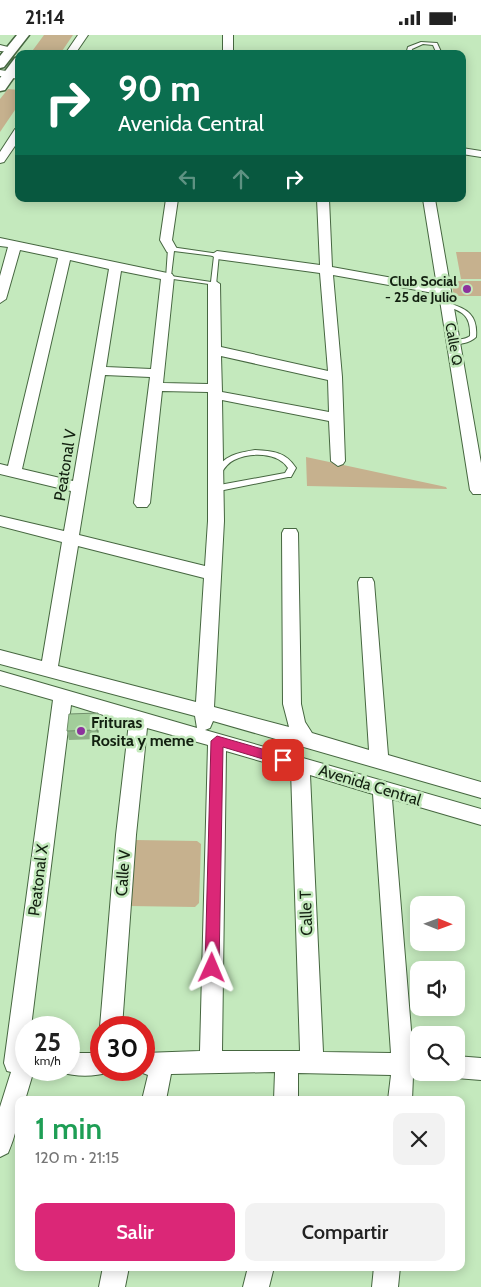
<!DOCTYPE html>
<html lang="es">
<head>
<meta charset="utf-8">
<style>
	:root { --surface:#fff; --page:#f2f2f2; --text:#222; --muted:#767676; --accent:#db2777 }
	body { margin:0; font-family:Cabin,sans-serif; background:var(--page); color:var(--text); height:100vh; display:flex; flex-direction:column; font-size:19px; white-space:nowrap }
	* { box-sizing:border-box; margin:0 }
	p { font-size:16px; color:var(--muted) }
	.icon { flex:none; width:28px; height:28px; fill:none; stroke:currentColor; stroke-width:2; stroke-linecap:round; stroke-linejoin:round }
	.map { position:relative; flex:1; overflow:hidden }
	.sheet { position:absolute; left:15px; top:1061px; width:450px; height:175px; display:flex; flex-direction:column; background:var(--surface); border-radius:10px; box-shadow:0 2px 12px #0003 }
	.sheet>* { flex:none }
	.guide { position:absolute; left:15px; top:15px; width:451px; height:152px; border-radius:10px; box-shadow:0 2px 12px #0003; background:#0b6e4f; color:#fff; overflow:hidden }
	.needle { width:32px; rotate:91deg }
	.controls { position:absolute; left:410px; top:861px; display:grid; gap:10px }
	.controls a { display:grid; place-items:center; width:55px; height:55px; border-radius:10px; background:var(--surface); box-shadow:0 2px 12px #0003; font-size:25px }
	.speed { position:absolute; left:15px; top:981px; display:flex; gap:10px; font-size:25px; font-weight:700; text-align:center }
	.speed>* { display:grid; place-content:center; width:65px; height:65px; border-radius:50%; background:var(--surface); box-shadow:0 2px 12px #0003; line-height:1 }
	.speed small { font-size:12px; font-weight:400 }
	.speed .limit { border:8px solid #d22; background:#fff; color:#111 }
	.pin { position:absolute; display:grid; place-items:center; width:42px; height:42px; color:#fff; margin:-21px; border-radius:10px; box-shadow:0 2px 8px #0006 }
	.me { position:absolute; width:55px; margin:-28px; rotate:1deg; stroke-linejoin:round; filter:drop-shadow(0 0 4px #0008) }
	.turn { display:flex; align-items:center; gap:18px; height:105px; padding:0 20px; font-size:22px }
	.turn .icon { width:65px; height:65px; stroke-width:2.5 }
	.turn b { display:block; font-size:35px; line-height:42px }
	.lanes { display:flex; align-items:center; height:48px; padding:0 20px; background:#0003; justify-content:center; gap:25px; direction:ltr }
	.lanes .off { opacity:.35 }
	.round { display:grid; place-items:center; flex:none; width:52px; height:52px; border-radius:10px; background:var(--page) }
	.head { display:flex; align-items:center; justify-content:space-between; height:85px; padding:0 20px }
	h1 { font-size:30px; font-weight:600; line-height:38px; color:#1e9e55 }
	.primary-button { display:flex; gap:10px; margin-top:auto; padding:10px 20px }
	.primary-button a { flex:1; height:58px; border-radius:10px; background:var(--accent); color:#fff; font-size:20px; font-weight:600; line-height:58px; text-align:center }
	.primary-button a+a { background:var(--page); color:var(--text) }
	.status { display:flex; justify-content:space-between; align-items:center; height:35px; padding:0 25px; background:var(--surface); direction:ltr }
	.status svg { height:14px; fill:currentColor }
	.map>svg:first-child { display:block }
</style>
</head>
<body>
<div class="status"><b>21:14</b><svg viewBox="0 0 49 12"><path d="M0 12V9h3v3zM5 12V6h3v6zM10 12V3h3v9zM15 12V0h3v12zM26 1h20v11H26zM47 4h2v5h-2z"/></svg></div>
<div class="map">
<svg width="481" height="1252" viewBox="0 0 481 1252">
	<rect width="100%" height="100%" fill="#c4e9bd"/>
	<path fill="#c6b18e" d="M 44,0 L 73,0 L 60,19 L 30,19 Z
		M 8,54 L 19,55 L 19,69 L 0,97 L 0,64 Z
		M 456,217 L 481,217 L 481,244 L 461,244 Z
		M 451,246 L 481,246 L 481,261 L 454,261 Z
		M 306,422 L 446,452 L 447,454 L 307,451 Z
		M 135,805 L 197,806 L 201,809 L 199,868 L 195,872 L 129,871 Z"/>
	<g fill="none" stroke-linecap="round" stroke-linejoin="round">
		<g stroke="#466740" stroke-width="2">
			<path id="service" d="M 421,7 L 437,8 L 442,19 L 437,19 L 433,10 L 423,9 L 412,14 L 411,19 L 406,19 L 408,12 Z
				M 171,212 L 219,219 L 216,250 L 166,243 L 168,214 ZM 174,216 L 214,221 L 211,247 L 171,241 Z
				M 447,268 C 467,273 478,280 476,302 C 470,308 457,311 450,307 C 455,303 464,306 470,301 C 471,281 463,276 445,271 L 445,269 Z
				M 255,415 C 273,416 286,417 296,433 L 291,442 L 288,442 L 214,457 L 211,456 L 210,454 L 214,451 L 285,438 L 288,433 C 278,417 250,417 234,425 C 228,428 224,433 221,439 L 215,439 L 214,437 C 225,420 237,418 255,415 Z"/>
		</g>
		<g stroke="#466740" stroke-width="2">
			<path id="minor" d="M 78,0 L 88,0 L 75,19 L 65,19 Z
				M 223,0 L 233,0 L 233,19 L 223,19 Z
				M 0,10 L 16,14 L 11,17 L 0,16 Z
				M 0,35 L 19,38 L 19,44 L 0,41 Z
				M 19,93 L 19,105 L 4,127 L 0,128 L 0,117 L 15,94 Z
				M 462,113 L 481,116 L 481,122 L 462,119 Z
				M 166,164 L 178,164 L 172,205 L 177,214 L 171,218 L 167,217 L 160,205 Z
				M 317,164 L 329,164 L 332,232 L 437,251 L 423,164 L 435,164 L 481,428 L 481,459 L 473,459 L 470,455 L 439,259 L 333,240 L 342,342 L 345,426 L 343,429 L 338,431 L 331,426 L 329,386 L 222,365 L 224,486 L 214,672 L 289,692 L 283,669 L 282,498 L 284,494 L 296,494 L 298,498 L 301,669 L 305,687 L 312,698 L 369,715 L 358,547 L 360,543 L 372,543 L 374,547 L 388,720 L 481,747 L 481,763 L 213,686 L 210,693 L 205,695 L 481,774 L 481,790 L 392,764 L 413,1019 L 419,1019 L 419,1038 L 427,1038 L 413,1041 L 412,1065 L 388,1065 L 391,1040 L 298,1038 L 298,1065 L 274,1065 L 275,1037 L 171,1039 L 166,1065 L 142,1065 L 148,1040 L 135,1035 L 144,1035 L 144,1018 L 200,1016 L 208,710 L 147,693 L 136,800 L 122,992 L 101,992 L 101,995 L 100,992 L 116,800 L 129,688 L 71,670 L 31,992 L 26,992 L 26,1035 L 34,1035 L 25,1065 L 19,1065 C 19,1084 16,1100 8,1118 L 0,1122 L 0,1072 L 11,1037 L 7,1036 L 4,1028 L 53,665 L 0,650 L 0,636 L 197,693 L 195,681 L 0,629 L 0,615 L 42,626 L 62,507 L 0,491 L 0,481 L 64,496 L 71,456 L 0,439 L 0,429 L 8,431 L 58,223 L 20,215 L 6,264 L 0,268 L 0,241 L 8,212 L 0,211 L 0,203 L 172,239 L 174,242 L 163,348 L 208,349 L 208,249 L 214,245 L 220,249 L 221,312 L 328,336 L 320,238 L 217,224 L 211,220 L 217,216 L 320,230 ZM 70,225 L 109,234 L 73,446 L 22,434 ZM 121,236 L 161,244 L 151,334 L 106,332 ZM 221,321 L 328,345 L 329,377 L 222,357 ZM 105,340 L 150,342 L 134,468 L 137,472 L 147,472 L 150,468 L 162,356 L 208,357 L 208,486 L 205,531 L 79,500 ZM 78,511 L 204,543 L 196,667 L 58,631 ZM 226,716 L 291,735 L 300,1016 L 222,1016 ZM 310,740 L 373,759 L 391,1018 L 323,1017 Z
				M 69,1018 L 101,1018 L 101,1035 L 110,1035 L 109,1037 C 95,1042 75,1042 61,1037 L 60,1035 L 69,1035 Z
				M 456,1021 L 481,1023 L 481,1045 L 456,1043 L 448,1040 L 447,1038 L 456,1038 Z
				M 103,1232 L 129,1232 L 125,1252 L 99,1252 Z
				M 248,1232 L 274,1232 L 269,1252 L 243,1252 Z
				M 374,1232 L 400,1232 L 398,1252 L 372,1252 Z"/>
		</g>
		<g stroke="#466740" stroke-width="3">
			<path id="tertiary" d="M 17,0 L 29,0 L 4,32 L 0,33 L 0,21 Z
				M 19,22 L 19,35 L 5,55 L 0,56 L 0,43 L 15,23 Z"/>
		</g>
		<use href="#service" fill="#fff" fill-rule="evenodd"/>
		<use href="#minor" fill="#fff" fill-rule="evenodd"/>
		<use href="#tertiary" fill="#fff" fill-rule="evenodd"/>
	</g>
	<path fill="#8bb084" d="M 99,688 L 98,704 L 69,705 L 67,696 Z"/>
	<path fill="#71906c" d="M 98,678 L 99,688 L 98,704 L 97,695 Z"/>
	<path fill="#a2cd9a" stroke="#71906c" d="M 98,678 L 97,695 L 67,696 L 69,679 Z"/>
	<path fill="#db2777" stroke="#8e194d" d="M 217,701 L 283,720 L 289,725 L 283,730 L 223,712 L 219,933 L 217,938 L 212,940 L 207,938 L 205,933 L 211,706 Z"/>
	<g fill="#8c329d" stroke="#c4e9bd" stroke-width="2">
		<circle cx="467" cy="254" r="5"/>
		<circle cx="81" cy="696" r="5"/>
	</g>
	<g text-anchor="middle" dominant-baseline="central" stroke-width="5" stroke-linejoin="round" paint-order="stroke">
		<g font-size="14" font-weight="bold" fill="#122010" stroke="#c4e9bd" text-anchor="end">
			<text x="457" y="246">Club Social<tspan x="457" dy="16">- 25 de Julio</tspan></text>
		</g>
		<g font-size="14" fill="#122010" stroke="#c4e9bd">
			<text transform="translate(454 309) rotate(80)">Calle Q</text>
		</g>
		<g font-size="16" fill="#122010" stroke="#c4e9bd">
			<text transform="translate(65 430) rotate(-81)">Peatonal V</text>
			<text transform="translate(370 750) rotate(17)">Avenida Central</text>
			<text transform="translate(123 838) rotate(-86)">Calle V</text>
			<text transform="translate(38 845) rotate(-83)">Peatonal X</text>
			<text transform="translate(306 878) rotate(-92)">Calle T</text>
		</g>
		<g font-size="16" font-weight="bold" fill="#122010" stroke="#c4e9bd" text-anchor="start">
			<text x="91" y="687">Frituras<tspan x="91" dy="18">Rosita y meme</tspan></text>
		</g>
	</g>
</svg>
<div class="controls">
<a><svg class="needle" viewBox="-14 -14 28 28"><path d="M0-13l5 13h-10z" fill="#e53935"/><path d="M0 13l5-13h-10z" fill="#767676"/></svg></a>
<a><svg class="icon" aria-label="sound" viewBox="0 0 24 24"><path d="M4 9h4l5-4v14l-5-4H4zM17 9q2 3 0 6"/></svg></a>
<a><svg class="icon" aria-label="search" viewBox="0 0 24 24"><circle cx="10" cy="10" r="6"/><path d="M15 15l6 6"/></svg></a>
</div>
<div class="speed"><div>25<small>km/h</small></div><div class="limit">30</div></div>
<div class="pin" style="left:283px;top:725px;background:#d93025"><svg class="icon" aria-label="arrive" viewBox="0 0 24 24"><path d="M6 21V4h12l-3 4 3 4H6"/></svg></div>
<svg class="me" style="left:212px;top:933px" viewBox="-20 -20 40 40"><path d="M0-17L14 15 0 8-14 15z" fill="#db2777" stroke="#fff" stroke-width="4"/></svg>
<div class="guide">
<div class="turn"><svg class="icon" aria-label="right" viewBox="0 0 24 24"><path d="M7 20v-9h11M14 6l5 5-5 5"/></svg><div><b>90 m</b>Avenida Central</div></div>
<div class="lanes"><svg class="icon off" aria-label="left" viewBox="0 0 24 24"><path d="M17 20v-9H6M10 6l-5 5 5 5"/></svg><svg class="icon off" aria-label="ahead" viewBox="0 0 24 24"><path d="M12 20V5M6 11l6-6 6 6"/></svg><svg class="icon" aria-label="right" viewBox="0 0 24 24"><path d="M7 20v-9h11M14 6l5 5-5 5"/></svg></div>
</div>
<section class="sheet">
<div class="head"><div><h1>1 min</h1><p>120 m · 21:15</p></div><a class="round"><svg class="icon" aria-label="close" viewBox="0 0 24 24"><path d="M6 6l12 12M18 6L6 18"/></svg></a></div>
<div class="primary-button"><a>Salir</a><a>Compartir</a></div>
</section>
</div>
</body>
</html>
